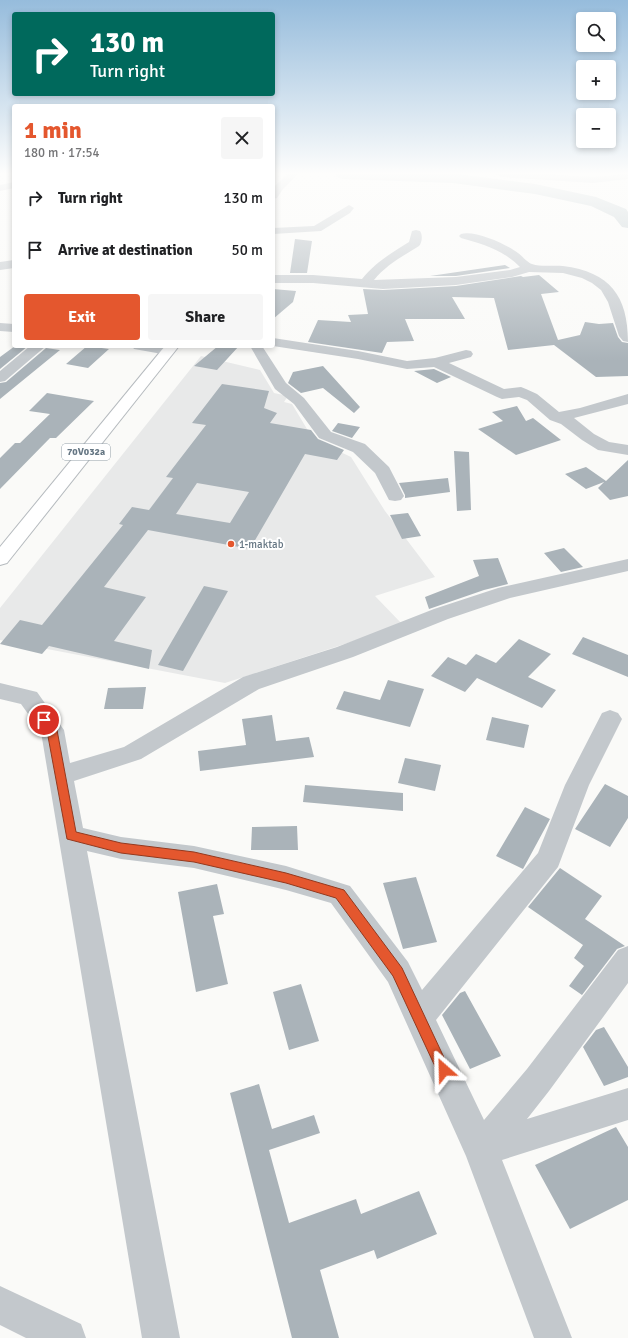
<!DOCTYPE html>
<html lang="en">
<head>
<meta charset="utf-8">
<style>
	:root { --surface:#fff; --page:#f6f6f6; --text:#202124; --muted:#757577; --accent:#e4572e }
	body { margin:0; font-family:Signika,sans-serif; background:var(--page); color:var(--text); height:100vh; display:flex; flex-direction:column; font-size:15px; white-space:nowrap }
	* { box-sizing:border-box; margin:0 }
	p { font-size:13px; color:var(--muted) }
	.icon { flex:none; width:22px; height:22px; fill:none; stroke:currentColor; stroke-width:2; stroke-linecap:round; stroke-linejoin:round }
	.map { position:relative; flex:1; overflow:hidden }
	.drawer { position:absolute; left:12px; top:104px; width:263px; height:244px; display:flex; flex-direction:column; background:var(--surface); border-radius:4px; box-shadow:0 2px 6px #0003 }
	.drawer>* { flex:none }
	.banner { position:absolute; left:12px; top:12px; width:263px; height:84px; border-radius:4px; box-shadow:0 2px 6px #0003; background:#00695c; color:#fff; overflow:hidden }
	.fabs { position:absolute; left:576px; top:12px; display:grid; gap:8px }
	.fabs a { display:grid; place-items:center; width:40px; height:40px; border-radius:4px; background:var(--surface); box-shadow:0 2px 6px #0003; font-size:20px }
	.pin { position:absolute; display:grid; place-items:center; width:34px; height:34px; color:#fff; margin:-17px; border:2px solid #fff; border-radius:50%; box-shadow:0 1px 4px #0007 }
	.me { position:absolute; width:44px; margin:-22px; rotate:335deg; stroke-linejoin:round; filter:drop-shadow(0 0 3px #0008) }
	.turn { display:flex; align-items:center; gap:14px; height:84px; padding:0 12px; font-size:18px }
	.turn .icon { width:52px; height:52px; stroke-width:2.5 }
	.turn b { display:block; font-size:28px; line-height:34px }
	.round { display:grid; place-items:center; flex:none; width:42px; height:42px; border-radius:4px; background:var(--page) }
	.overview { display:flex; align-items:center; justify-content:space-between; height:68px; padding:0 12px }
	h1 { font-size:24px; font-weight:800; line-height:30px; color:var(--accent) }
	.primary-button { display:flex; gap:8px; margin-top:auto; padding:8px 12px }
	.primary-button a { flex:1; height:46px; border-radius:4px; background:var(--accent); color:#fff; font-size:16px; font-weight:800; line-height:46px; text-align:center }
	.primary-button a+a { background:var(--page); color:var(--text) }
	ul { padding:0; list-style:none }
	li { display:flex; align-items:center; gap:12px; height:52px; padding:0 12px }
	li div { flex:1 }
	li b { display:block; font-size:15px }
	li em { font-style:normal }
	.map>svg:first-child { display:block }
</style>
</head>
<body>
<div class="map">
<svg width="628" height="1338" viewBox="0 0 628 1338">
	<rect width="100%" height="100%" fill="#fafaf8"/>
	<path fill="#e8e9e9" d="M 201,356 L 260,370 L 274,393 L 288,396 L 284,402 L 292,404 L 313,439 L 351,457 L 385,511 L 435,577 L 375,596 L 403,625 L 225,683 L 0,640 L 0,608 Z"/>
	<g fill="none" stroke-linecap="round" stroke-linejoin="round">
		<path fill="#bbc7cb" fill-rule="evenodd" d="M 335,174 L 458,174 L 535,184 L 596,197 L 626,209 L 628,212 L 628,228 L 622,227 L 614,217 L 591,206 L 535,194 L 453,183 L 343,179 L 337,177 Z"/>
	</g>
	<path fill="#aab3b9" fill-rule="evenodd" d="M 295,239 L 312,241 L 307,273 L 290,273 Z
		M 505,265 L 510,268 L 456,276 L 430,276 Z
		M 539,275 L 559,292 L 541,294 L 558,340 L 580,335 L 585,322 L 599,324 L 613,323 L 618,337 L 622,342 L 628,343 L 628,376 L 596,377 L 554,345 L 508,350 L 494,298 L 452,297 L 465,319 L 405,319 L 414,341 L 387,342 L 382,353 L 308,342 L 318,320 L 351,322 L 348,315 L 368,314 L 363,289 L 383,290 L 456,286 L 521,276 L 523,277 Z
		M 273,289 L 296,291 L 293,302 L 273,319 Z
		M 15,346 L 28,346 L 0,369 L 0,357 Z
		M 87,346 L 109,349 L 88,368 L 66,364 Z
		M 218,346 L 239,346 L 217,370 L 194,366 Z
		M 46,348 L 60,350 L 0,399 L 0,383 L 6,382 Z
		M 323,366 L 360,407 L 354,413 L 323,388 L 301,393 L 288,383 L 293,372 Z
		M 434,369 L 451,377 L 437,383 L 414,371 Z
		M 222,384 L 269,391 L 264,408 L 277,413 L 270,423 L 311,430 L 318,439 L 344,450 L 337,460 L 305,454 L 250,549 L 148,530 L 104,587 L 146,597 L 114,641 L 152,650 L 149,669 L 49,646 L 42,654 L 0,644 L 20,620 L 42,625 L 123,525 L 119,524 L 132,507 L 149,510 L 173,478 L 166,477 L 206,425 L 192,423 ZM 197,483 L 249,492 L 230,523 L 176,514 Z
		M 47,393 L 94,401 L 56,438 L 50,438 L 0,489 L 0,458 L 15,443 L 20,443 L 50,414 L 29,411 Z
		M 517,406 L 526,421 L 533,418 L 561,440 L 516,455 L 478,429 L 503,421 L 492,412 Z
		M 338,423 L 360,427 L 352,438 L 332,431 Z
		M 454,451 L 469,452 L 471,510 L 457,511 Z
		M 628,460 L 628,496 L 610,500 L 598,488 L 604,482 L 586,489 L 565,474 L 586,467 L 606,481 Z
		M 448,478 L 450,492 L 405,498 L 405,495 L 399,483 Z
		M 408,513 L 421,536 L 402,539 L 390,515 Z
		M 564,548 L 583,567 L 561,572 L 544,553 Z
		M 498,558 L 508,584 L 484,590 L 429,609 L 425,597 L 479,576 L 473,560 Z
		M 204,586 L 228,591 L 183,671 L 158,665 Z
		M 583,637 L 628,655 L 628,677 L 572,654 Z
		M 519,639 L 551,654 L 528,677 L 556,690 L 542,708 L 477,678 L 465,692 L 431,676 L 448,657 L 466,665 L 476,654 L 496,663 Z
		M 388,680 L 424,689 L 410,727 L 336,709 L 344,691 L 380,700 Z
		M 146,687 L 143,709 L 104,709 L 108,688 Z
		M 272,715 L 276,741 L 309,737 L 314,757 L 200,771 L 198,751 L 246,745 L 242,719 Z
		M 492,717 L 529,725 L 524,748 L 486,740 Z
		M 405,758 L 441,765 L 435,791 L 398,783 Z
		M 605,784 L 628,796 L 628,818 L 610,847 L 575,829 Z
		M 305,785 L 403,793 L 403,811 L 303,802 Z
		M 525,807 L 550,819 L 523,869 L 496,856 Z
		M 297,826 L 298,850 L 251,850 L 252,827 Z
		M 560,868 L 602,896 L 585,919 L 625,946 L 617,949 L 582,995 L 569,986 L 584,966 L 574,958 L 583,945 L 528,907 Z
		M 416,877 L 437,942 L 403,949 L 383,883 Z
		M 217,884 L 224,914 L 213,916 L 228,984 L 196,992 L 178,892 Z
		M 301,984 L 319,1041 L 289,1050 L 273,992 Z
		M 465,991 L 501,1056 L 470,1069 L 442,1015 L 460,993 Z
		M 604,1027 L 628,1067 L 628,1077 L 604,1086 L 583,1047 L 596,1030 Z
		M 259,1084 L 272,1129 L 314,1115 L 320,1133 L 269,1150 L 289,1223 L 356,1199 L 361,1214 L 419,1191 L 437,1234 L 377,1259 L 374,1250 L 320,1270 L 339,1338 L 292,1338 L 230,1093 Z
		M 616,1127 L 628,1147 L 628,1200 L 570,1229 L 535,1165 Z"/>
	<g fill="none" stroke-linecap="round" stroke-linejoin="round">
		<g stroke="#b5babe" stroke-width="2">
			<path id="major" d="M 165,346 L 179,346 L 7,563 L 0,565 L 0,547 Z"/>
		</g>
		<path fill="#c3c8cc" fill-rule="evenodd" d="M 287,174 L 298,174 L 283,189 L 277,198 L 273,199 L 273,188 Z
			M 496,174 L 546,174 L 593,177 L 626,174 L 628,175 L 628,179 L 593,183 L 501,177 Z
			M 14,182 L 14,188 L 0,191 L 0,185 Z
			M 349,205 L 354,208 L 350,213 L 321,231 L 273,234 L 273,228 L 314,226 Z
			M 416,230 L 420,231 C 423,235 422,243 419,246 C 403,256 386,265 374,280 L 456,277 L 510,270 L 520,267 C 503,250 483,244 461,238 L 459,236 L 461,234 C 475,230 506,244 518,253 C 522,256 528,263 532,264 C 540,267 554,265 563,266 C 610,272 628,296 628,342 L 623,341 L 619,336 L 608,302 L 601,290 L 592,283 L 582,278 L 563,273 L 529,272 L 512,277 L 456,285 L 383,289 L 313,283 L 273,283 L 273,275 L 313,275 L 362,279 C 375,263 391,253 409,242 L 412,231 Z
			M 14,260 L 14,268 L 0,270 L 0,262 Z
			M 0,323 L 14,324 L 14,332 L 0,331 Z
			M 273,338 L 358,351 L 407,361 L 435,358 L 466,350 L 471,351 L 473,354 L 471,357 L 449,363 L 504,389 L 521,387 L 526,389 L 537,394 L 559,412 L 580,408 L 628,394 L 628,404 L 574,418 L 594,434 L 609,442 L 628,445 L 628,455 L 598,450 L 582,440 L 561,424 L 550,420 L 527,400 L 519,397 L 502,399 L 497,397 L 434,367 L 407,369 L 358,359 L 273,346 Z
			M 30,346 L 46,346 L 5,381 L 0,382 L 0,371 Z
			M 132,346 L 164,346 L 173,348 L 175,351 L 173,354 L 168,355 L 134,349 Z
			M 250,346 L 262,346 L 286,383 L 304,398 L 331,432 L 365,444 L 389,467 L 404,496 L 401,500 L 395,501 L 389,500 L 375,473 L 353,452 L 319,438 L 294,404 L 275,389 Z
			M 628,559 L 628,571 L 510,598 L 448,619 L 353,657 L 259,689 L 141,759 L 74,781 L 83,828 L 121,837 L 194,846 L 286,866 L 350,886 L 408,962 L 422,990 L 538,853 L 565,785 L 602,713 L 610,710 L 618,713 L 622,719 L 589,785 L 558,867 L 436,1020 L 484,1120 L 527,1069 L 618,950 L 628,946 L 628,983 L 549,1091 L 527,1119 L 628,1088 L 628,1120 L 502,1160 L 572,1338 L 534,1338 L 466,1156 L 388,982 L 331,903 L 286,890 L 194,868 L 121,859 L 87,851 L 180,1338 L 142,1338 L 41,732 L 21,704 L 0,699 L 0,683 L 37,692 L 64,730 L 70,763 L 124,747 L 243,677 L 337,647 L 434,609 L 498,588 Z
			M 0,1286 L 81,1324 L 86,1338 L 26,1338 L 0,1325 Z"/>
		<use href="#major" fill="#fff" fill-rule="evenodd"/>
	</g>
	<linearGradient id="sky" x2="0" y2="1"><stop stop-color="#96bcdc"/><stop offset="0.48" stop-color="#fdfdfc"/><stop offset="1" stop-color="#fdfdfc" stop-opacity="0"/></linearGradient>
	<rect width="628" height="361" fill="url(#sky)"/>
	<path fill="#e4572e" stroke="#94391e" d="M 44,716 L 48,717 L 57,730 L 76,832 L 121,843 L 194,852 L 286,873 L 344,890 L 402,968 L 448,1066 L 450,1070 L 448,1075 L 444,1077 L 439,1075 L 393,976 L 336,898 L 286,883 L 194,862 L 121,853 L 67,839 L 47,731 L 39,720 Z"/>
	<circle fill="#e4572e" stroke="#fff" stroke-width="1.5" cx="231" cy="544" r="4"/>
	<g text-anchor="middle" dominant-baseline="central" stroke-width="4" stroke-linejoin="round" paint-order="stroke">
		<rect fill="#fff" stroke="#939fa8" stroke-width="1" x="62" y="444" width="48" height="16" rx="3"/>
		<g font-size="10" font-weight="bold" fill="#657683">
			<text x="86" y="452">70V032a</text>
		</g>
		<g font-size="11" fill="#657683" stroke="#fff" text-anchor="start">
			<text x="239" y="544">1-maktab</text>
		</g>
	</g>
</svg>
<div class="fabs">
<a><svg class="icon" aria-label="search" viewBox="0 0 24 24"><circle cx="10" cy="10" r="6"/><path d="M15 15l6 6"/></svg></a>
<a>+</a>
<a>−</a>
</div>
<div class="pin" style="left:44px;top:720px;background:#d93025"><svg class="icon" aria-label="arrive" viewBox="0 0 24 24"><path d="M6 21V4h12l-3 4 3 4H6"/></svg></div>
<svg class="me" style="left:444px;top:1070px" viewBox="-20 -20 40 40"><path d="M0-17L14 15 0 8-14 15z" fill="#e4572e" stroke="#fff" stroke-width="4"/></svg>
<div class="banner">
<div class="turn"><svg class="icon" aria-label="right" viewBox="0 0 24 24"><path d="M7 20v-9h11M14 6l5 5-5 5"/></svg><div><b>130 m</b>Turn right</div></div>
</div>
<section class="drawer">
<div class="overview"><div><h1>1 min</h1><p>180 m · 17:54</p></div><a class="round"><svg class="icon" aria-label="close" viewBox="0 0 24 24"><path d="M6 6l12 12M18 6L6 18"/></svg></a></div>
<ul>
<li><svg class="icon" aria-label="right" viewBox="0 0 24 24"><path d="M7 20v-9h11M14 6l5 5-5 5"/></svg><div><b>Turn right</b></div><em>130 m</em></li>
<li><svg class="icon" aria-label="arrive" viewBox="0 0 24 24"><path d="M6 21V4h12l-3 4 3 4H6"/></svg><div><b>Arrive at destination</b></div><em>50 m</em></li>
</ul>
<div class="primary-button"><a>Exit</a><a>Share</a></div>
</section>
</div>
</body>
</html>
